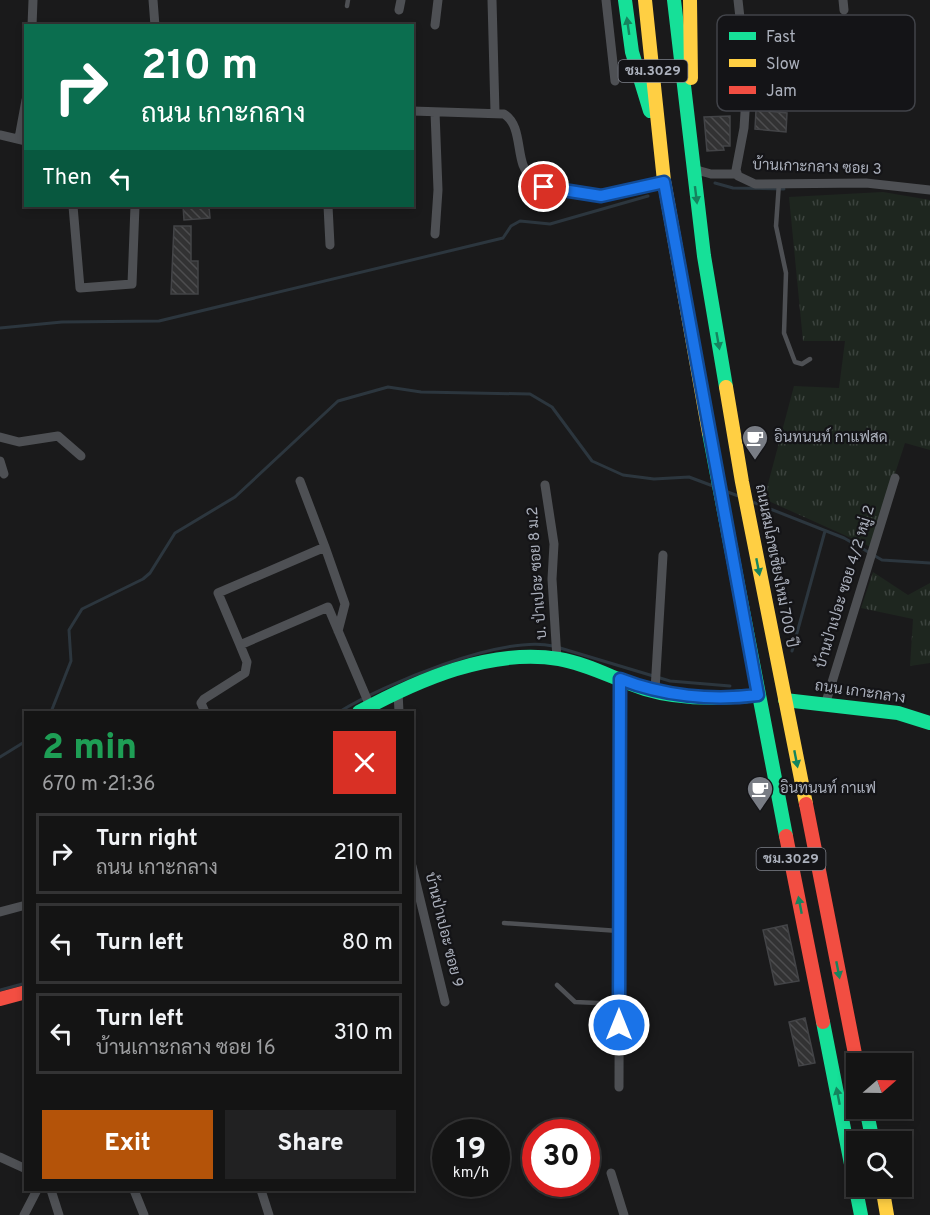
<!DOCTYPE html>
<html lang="en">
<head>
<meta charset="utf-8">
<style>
	:root { --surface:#141414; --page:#212122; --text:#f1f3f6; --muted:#9d9ea0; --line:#333334; --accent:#b45309 }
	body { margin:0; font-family:Overpass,Sarabun,sans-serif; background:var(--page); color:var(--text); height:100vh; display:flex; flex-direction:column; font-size:22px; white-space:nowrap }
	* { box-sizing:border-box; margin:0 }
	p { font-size:20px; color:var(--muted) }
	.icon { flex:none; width:33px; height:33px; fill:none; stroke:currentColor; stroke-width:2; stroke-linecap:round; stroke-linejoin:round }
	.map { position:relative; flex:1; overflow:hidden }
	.drawer { position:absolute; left:24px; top:711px; width:390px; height:480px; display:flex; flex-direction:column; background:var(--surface); border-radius:0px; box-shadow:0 3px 9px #0003,0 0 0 2px var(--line) }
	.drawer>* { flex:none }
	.guide { position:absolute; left:24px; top:24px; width:390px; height:183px; border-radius:0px; box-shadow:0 3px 9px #0003,0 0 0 2px var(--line); background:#0b6e4f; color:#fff; overflow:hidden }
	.needle { width:39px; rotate:70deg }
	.buttons { position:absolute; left:846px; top:1053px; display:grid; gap:12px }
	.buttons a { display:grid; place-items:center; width:66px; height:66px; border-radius:0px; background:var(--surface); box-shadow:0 3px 9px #0003,0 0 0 2px var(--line); font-size:30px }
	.speed { position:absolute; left:432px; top:1119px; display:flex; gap:12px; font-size:30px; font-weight:700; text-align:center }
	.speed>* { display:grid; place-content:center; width:78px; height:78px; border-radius:50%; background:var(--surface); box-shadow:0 3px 9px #0003,0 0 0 2px var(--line); line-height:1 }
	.speed small { font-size:15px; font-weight:400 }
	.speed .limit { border:9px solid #d22; background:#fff; color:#111 }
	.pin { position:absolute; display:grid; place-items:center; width:51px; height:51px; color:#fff; margin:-26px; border:3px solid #fff; border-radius:50%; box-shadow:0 2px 6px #0007 }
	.me { position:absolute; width:66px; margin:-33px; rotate:0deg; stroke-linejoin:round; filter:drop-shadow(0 0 4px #0008) }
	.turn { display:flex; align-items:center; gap:21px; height:126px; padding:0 18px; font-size:27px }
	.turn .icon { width:78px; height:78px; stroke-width:2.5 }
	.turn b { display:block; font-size:42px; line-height:51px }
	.then { display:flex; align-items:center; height:57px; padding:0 18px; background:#0003; gap:12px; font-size:22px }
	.round { display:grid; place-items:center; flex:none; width:63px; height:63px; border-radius:0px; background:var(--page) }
	.overview { display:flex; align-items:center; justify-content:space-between; height:102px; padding:0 18px }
	h1 { font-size:36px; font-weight:800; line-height:45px; color:#1e9e55 }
	.action { display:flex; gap:12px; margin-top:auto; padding:12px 18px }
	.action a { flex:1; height:69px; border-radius:0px; background:var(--accent); color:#fff; font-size:24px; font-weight:800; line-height:69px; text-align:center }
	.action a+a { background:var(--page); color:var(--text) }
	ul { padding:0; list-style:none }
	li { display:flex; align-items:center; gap:18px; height:81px; margin:0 12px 9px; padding:0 6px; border:3px solid var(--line); border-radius:0px }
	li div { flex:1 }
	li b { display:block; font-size:22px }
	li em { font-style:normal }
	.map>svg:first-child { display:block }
</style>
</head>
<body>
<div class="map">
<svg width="930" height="1215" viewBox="0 0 930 1215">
	<defs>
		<pattern id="grass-tufts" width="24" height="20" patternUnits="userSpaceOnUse" patternTransform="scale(1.5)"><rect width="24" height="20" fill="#1e261f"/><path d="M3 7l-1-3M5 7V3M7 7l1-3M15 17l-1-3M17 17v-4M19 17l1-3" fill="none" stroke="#3c433e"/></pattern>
		<pattern id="building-back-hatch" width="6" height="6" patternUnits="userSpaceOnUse" patternTransform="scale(1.5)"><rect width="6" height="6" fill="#323233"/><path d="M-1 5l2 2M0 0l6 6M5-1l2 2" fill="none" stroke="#4d4d4f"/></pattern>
	</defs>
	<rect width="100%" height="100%" fill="#1a1a1b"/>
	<path fill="url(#grass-tufts)" d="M 883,192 L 930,200 L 930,450 L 905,443 L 871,547 L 764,499 L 794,386 L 839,388 L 845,341 L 803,341 L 789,197 Z
		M 873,572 L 908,595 L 930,583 L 930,663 L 910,666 L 913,619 L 861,608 Z"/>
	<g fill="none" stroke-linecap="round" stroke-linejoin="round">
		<path stroke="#2c363e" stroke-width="3" d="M 715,183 L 733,188 L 784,189
			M 0,328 L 62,322 L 159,321 L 503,238 L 511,226 L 520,221 L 550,224 L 648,196
			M 725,491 L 741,497
			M 750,501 L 844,538 L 882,560 L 930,563
			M 560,648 L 670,681 L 730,686
			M 792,651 L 825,531
			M 51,712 L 71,661 L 69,630 L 82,609 L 143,579 L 150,573 L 175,533 L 235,497 L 338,401 L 388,387 L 421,392 L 530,394 L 552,407 L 592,461 L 623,475 L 654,479 L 689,477 L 713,486
			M 339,712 C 384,684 501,635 553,646
			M 0,757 L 26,741
			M 0,990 L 26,983"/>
	</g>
	<path fill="url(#building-back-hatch)" stroke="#434447" stroke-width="1.5" d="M 756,110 L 787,113 L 786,132 L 755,129 Z
		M 730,116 L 730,146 L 723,146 L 724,150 L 707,151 L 704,117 Z
		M 183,206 L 209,206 L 210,218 L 184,220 Z
		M 174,226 L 191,226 L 191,261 L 198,261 L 198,294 L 171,294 Z
		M 787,925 L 799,981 L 775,985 L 763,930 Z
		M 805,1018 L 815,1063 L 799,1066 L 789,1022 Z"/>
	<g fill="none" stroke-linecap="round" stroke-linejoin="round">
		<path stroke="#4e5054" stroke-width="4.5" d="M 347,6 L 348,0
			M 779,183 L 776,226 L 786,273 L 784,333 L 795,362 L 802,364 L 810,359
			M 504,923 L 619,931
			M 557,985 L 575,1002 L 619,1004"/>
		<path stroke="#4e5054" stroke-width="9" d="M 153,0 L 155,26
			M 492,0 L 495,112
			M 606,0 L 615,81
			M 738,0 L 747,81 L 744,128 L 736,170 L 738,176 L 755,184 L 866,183 L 930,190
			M 843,0 L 844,10
			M 399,10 L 401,0
			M 435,25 L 438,0
			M 32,26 L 33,0
			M 412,111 L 504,114 C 520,124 517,148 523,165 C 533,193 584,198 610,195 C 628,193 646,186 664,181
			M 435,112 L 438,190 L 435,234
			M 0,135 L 26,141
			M 19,138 L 26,100
			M 693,169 L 711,174 L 736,174
			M 73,206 L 80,288 L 132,284 L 135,206
			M 328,206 L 330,245
			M 0,437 L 19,442 L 58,436 L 81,456
			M 0,461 L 4,474
			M 300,481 L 325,547 L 218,593 L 240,645 L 328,607 L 370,706
			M 545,485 L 554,544 L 552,579 L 557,659
			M 325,547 L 345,604 L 338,631
			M 655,690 L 663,555
			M 398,692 L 399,712
			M 825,705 L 895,478
			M 205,712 L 201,703 L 204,699 L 245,673 L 247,662 L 240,645
			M 412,866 L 445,1002
			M 0,912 L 26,905
			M 619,1087 L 620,679
			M 0,1157 L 26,1169
			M 611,1173 L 624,1215
			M 51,1190 L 59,1215
			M 134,1190 L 144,1215
			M 261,1190 L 269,1215
			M 24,1215 L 37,1190"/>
		<path stroke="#16e098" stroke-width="14" d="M 625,0 L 632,52 L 650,111
			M 674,0 L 704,256 L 726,387
			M 709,433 L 786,836
			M 785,700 L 898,713 L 930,723
			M 359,712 C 418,680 490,648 559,659 C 589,664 616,680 645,689 C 681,700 721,699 758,695
			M 823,1022 L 861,1215
			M 866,1108 L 873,1142"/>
		<path stroke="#ffcf43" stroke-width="14" d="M 645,0 L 664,181 L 709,433
			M 690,0 L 691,78
			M 726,387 L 742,482 L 806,804
			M 882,1186 L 887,1215"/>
		<path stroke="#f24e42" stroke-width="14" d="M 806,804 L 857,1064
			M 786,836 L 823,1022
			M 0,999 L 26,992"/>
	</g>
	<defs><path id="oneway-solid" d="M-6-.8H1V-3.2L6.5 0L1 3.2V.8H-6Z" transform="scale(1.5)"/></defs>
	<g fill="#15845e">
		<use href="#oneway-solid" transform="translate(628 26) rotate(-98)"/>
		<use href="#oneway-solid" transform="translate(696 195) rotate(83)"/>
		<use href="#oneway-solid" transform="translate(718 341) rotate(80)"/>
		<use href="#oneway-solid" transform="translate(758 567) rotate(79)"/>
		<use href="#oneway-solid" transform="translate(796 759) rotate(79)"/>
		<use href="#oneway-solid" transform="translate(800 905) rotate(-101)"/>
		<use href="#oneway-solid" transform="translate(838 970) rotate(79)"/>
		<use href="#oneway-solid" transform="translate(838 1096) rotate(-101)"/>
	</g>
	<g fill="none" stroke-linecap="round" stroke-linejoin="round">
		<g stroke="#114b97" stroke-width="15">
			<path id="route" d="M 544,187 L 601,196 L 664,182 L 758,695 C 712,701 663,696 620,679 L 619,1025"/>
		</g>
		<use href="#route" stroke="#1a73e8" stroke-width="10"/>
	</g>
	<defs>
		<g id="cafe-pin" transform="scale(1.35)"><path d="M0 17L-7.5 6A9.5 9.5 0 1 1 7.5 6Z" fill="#787c84" stroke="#141417"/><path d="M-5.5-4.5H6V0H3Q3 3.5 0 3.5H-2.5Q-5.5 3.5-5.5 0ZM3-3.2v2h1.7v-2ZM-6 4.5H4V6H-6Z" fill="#fff"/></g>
	</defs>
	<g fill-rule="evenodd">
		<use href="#cafe-pin" x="755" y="438"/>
		<use href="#cafe-pin" x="760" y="789"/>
	</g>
	<g text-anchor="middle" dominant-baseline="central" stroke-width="4.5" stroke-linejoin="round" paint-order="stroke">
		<g fill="#141417" stroke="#7e818a" stroke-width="1.5">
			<rect x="618.5" y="60" width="69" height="22" rx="4.5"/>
			<rect x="756.5" y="848" width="69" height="22" rx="4.5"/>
		</g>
		<g font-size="14" font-weight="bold" fill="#abb0bc">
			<text x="653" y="71">ชม.3029</text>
			<text x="791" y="859">ชม.3029</text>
		</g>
		<g font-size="15" fill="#abb0bc" stroke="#141417">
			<text transform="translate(817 168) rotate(2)">บ้านเกาะกลาง ซอย 3</text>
			<text transform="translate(775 566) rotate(79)">ถนนสมโภชเชียงใหม่ 700 ปี</text>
			<text transform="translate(538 573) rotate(-94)">บ. ป่าเปอะ ซอย 8 ม.2</text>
			<text transform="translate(846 587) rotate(-73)">บ้านป่าเปอะ ซอย 4/2 หมู่ 2</text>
			<text transform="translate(860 693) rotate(8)">ถนน เกาะกลาง</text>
			<text transform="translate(443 930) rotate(76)">บ้านป่าเปอะ ซอย 9</text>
		</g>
		<g font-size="15" fill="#abb0bc" stroke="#141417" text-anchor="start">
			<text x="774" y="438">อินทนนท์ กาแฟสด</text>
			<text x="780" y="789">อินทนนท์ กาแฟ</text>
		</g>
	</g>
	<rect x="717" y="15" width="198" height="96" rx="9" fill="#141417" stroke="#414349" stroke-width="1.5"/>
	<rect x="729" y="32" width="27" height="8" fill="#16e098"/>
	<rect x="729" y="59" width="27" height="8" fill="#ffcf43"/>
	<rect x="729" y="86" width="27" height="8" fill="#f24e42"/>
	<g font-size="16" fill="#abb0bc">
		<text x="766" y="42">Fast</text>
		<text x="766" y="69">Slow</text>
		<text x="766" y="96">Jam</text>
	</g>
</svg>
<div class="buttons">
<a><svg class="needle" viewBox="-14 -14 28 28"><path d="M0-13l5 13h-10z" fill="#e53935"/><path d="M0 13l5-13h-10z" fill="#9d9ea0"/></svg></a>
<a><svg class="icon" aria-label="search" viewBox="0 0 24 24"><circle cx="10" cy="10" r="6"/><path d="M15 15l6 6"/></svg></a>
</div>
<div class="speed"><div>19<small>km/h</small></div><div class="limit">30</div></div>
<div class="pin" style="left:544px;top:187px;background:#d93025"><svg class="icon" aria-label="arrive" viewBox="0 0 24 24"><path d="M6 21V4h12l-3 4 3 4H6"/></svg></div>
<svg class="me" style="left:619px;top:1025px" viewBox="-20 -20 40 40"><circle r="17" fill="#1a73e8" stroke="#fff" stroke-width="3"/><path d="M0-11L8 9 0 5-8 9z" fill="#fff"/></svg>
<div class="guide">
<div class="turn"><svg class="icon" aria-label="right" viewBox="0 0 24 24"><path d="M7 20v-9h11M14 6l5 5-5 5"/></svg><div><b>210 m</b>ถนน เกาะกลาง</div></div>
<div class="then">Then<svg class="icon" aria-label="left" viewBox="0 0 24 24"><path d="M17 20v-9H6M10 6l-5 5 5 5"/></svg></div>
</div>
<section class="drawer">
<div class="overview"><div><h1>2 min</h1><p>670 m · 21:36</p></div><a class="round" style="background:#d93025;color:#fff"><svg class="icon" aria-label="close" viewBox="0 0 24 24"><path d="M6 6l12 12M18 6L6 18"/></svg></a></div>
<ul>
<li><svg class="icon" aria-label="right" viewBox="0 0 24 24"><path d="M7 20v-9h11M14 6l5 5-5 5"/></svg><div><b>Turn right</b><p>ถนน เกาะกลาง</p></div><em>210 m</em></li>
<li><svg class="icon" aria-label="left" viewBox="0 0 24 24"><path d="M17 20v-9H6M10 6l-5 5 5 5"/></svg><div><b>Turn left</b></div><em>80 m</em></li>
<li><svg class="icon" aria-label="left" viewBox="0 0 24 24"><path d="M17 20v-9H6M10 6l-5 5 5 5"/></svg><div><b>Turn left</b><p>บ้านเกาะกลาง ซอย 16</p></div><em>310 m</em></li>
</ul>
<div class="action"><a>Exit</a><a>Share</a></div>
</section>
</div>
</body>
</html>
